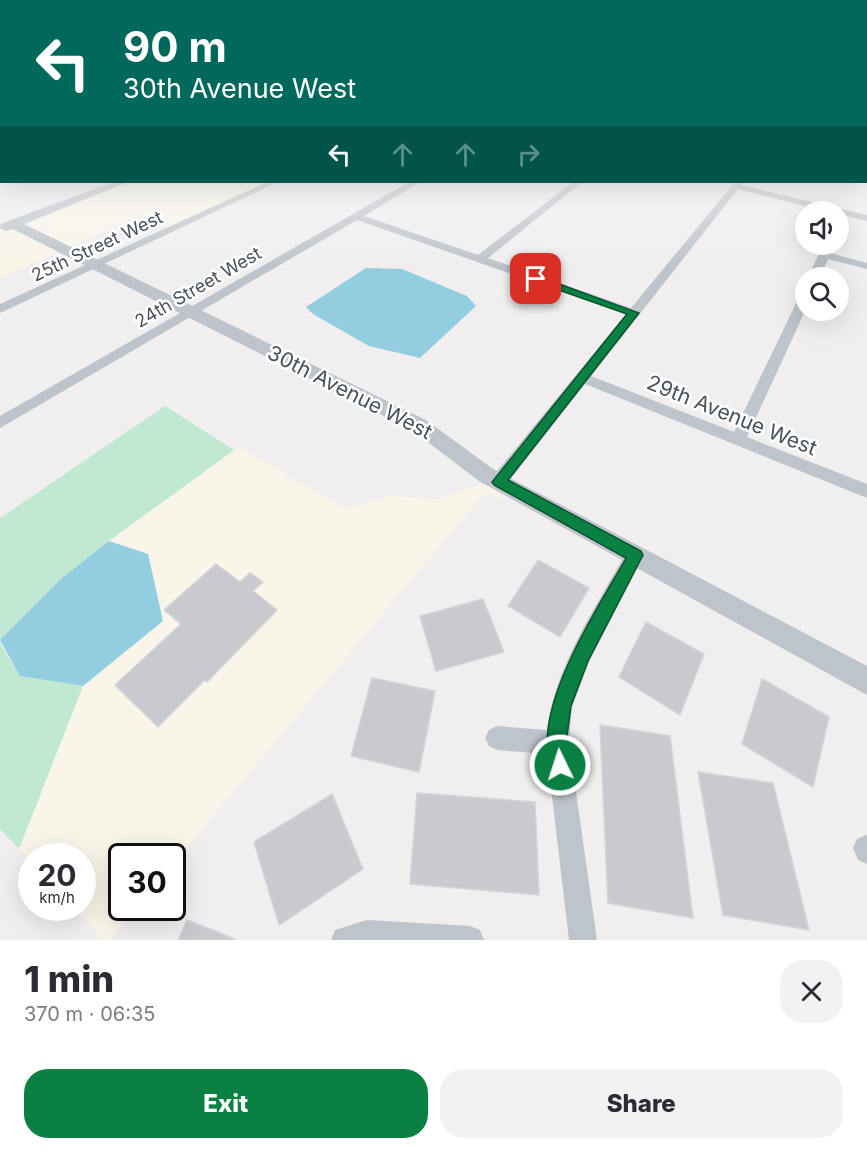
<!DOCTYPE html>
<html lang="en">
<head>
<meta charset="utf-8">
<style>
	:root { --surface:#fff; --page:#f2f2f3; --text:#2b2b33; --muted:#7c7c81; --accent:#0b8043 }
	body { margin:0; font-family:Inter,sans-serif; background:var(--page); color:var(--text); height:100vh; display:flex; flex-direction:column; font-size:22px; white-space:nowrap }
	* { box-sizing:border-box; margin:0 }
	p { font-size:20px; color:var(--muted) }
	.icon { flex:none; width:33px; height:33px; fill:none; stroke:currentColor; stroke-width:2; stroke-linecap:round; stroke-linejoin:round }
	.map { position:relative; height:940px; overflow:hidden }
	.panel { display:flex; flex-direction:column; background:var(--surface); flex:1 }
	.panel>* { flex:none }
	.banner { position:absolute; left:0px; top:0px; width:867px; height:183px; box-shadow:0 6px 24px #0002; background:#00695c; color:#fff; overflow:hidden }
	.tools { position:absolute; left:795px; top:201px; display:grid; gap:12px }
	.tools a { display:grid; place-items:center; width:54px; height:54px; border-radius:50%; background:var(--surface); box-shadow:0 6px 24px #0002; font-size:30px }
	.speed { position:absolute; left:18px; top:843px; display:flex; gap:12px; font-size:30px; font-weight:700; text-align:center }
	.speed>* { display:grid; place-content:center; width:78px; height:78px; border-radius:50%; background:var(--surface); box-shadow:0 6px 24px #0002; line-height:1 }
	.speed small { font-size:15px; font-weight:400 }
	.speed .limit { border:3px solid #111; border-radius:9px; background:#fff; color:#111 }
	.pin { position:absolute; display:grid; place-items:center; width:51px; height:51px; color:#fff; margin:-26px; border-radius:12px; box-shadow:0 3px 9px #0006 }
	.me { position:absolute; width:66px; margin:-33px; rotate:356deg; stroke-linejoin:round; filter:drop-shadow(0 0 4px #0008) }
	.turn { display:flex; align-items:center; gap:21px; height:126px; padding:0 24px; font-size:27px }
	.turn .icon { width:78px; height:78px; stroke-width:2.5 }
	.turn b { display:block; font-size:42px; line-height:51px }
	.lanes { display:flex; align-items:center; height:57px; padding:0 24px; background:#0003; justify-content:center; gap:30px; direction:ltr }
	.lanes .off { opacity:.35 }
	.round { display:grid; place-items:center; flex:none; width:63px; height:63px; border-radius:24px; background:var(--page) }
	.head { display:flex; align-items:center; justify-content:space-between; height:102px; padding:0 24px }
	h1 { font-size:36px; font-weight:800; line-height:45px }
	.cta { display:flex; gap:12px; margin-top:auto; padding:12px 24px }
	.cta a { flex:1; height:69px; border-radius:24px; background:var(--accent); color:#fff; font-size:24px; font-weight:800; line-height:69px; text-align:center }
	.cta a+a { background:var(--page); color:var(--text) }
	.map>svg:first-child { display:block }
</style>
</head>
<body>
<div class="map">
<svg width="867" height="940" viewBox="0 0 867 940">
	<rect width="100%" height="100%" fill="#f0eeee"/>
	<path fill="#f9f5e9" d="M 127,182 L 268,182 L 171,227 L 141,215 L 70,247 L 21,223 Z
		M 10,227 L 59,252 L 0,278 L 0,231 Z
		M 239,447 L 345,508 L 391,496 L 438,499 L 485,482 L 504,493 L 499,499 L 489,494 L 481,497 L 173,864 L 172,856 L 122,856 L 122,908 L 136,908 L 109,940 L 104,940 L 74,908 L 82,908 L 82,856 L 32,856 L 31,862 L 19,849 L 83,686 L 163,621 L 148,554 L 109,541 Z"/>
	<path fill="#c1e9d2" d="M 165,406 L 234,450 L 109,541 L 63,577 L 0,640 L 0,518 Z
		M 0,643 L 20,676 L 83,686 L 19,849 L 0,829 Z"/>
	<path fill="#93cee0" d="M 366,268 L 402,269 L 467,296 L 476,306 L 420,358 L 369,346 L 313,314 L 306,307 Z
		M 109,541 L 148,554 L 163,621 L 83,686 L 20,676 L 0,640 L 63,577 Z"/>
	<path fill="#c9cad0" stroke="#d2d4d8" stroke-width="1.5" d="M 538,560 L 589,588 L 560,637 L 508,606 Z
		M 216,564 L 240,582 L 250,573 L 263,582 L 253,591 L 277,610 L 207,682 L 205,680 L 158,727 L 115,685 L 181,624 L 164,610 Z
		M 483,599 L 504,652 L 436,671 L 420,616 Z
		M 646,622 L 704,654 L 680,715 L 619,677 Z
		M 372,678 L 435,691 L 419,772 L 351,756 Z
		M 762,679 L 829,717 L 813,787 L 742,744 Z
		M 600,725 L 670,736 L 693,918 L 608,903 Z
		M 698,772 L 773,783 L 809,930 L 723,915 Z
		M 417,793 L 535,802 L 539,895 L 410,884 Z
		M 332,794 L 363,869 L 279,925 L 254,842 Z
		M 187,920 L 235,939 L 235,940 L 178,940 Z"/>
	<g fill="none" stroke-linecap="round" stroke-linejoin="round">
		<path fill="#bec4cb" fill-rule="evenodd" d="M 866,138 L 867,138 L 867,142 L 866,142 Z
			M 866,168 L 867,169 L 867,175 L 866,174 Z
			M 267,182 L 278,182 L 0,313 L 0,304 Z
			M 409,182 L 420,182 L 364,216 L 478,255 L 573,182 L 582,182 L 488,258 L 631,308 L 735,182 L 743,182 L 741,185 L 867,215 L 867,221 L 838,214 L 838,212 L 828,212 L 738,189 L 591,376 L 734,432 L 800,295 L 806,292 L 806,309 L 747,437 L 867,484 L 867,498 L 585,384 L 505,486 L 499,487 L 493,486 L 491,481 L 493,476 L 626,314 L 357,220 L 0,428 L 0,416 Z
			M 823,244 L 834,244 L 830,253 L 867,263 L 867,269 L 828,259 L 820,278 L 808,278 Z
			M 635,547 L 642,549 L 644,555 L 589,662 L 572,707 L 569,743 L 597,940 L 569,940 L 547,754 L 497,750 L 489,746 L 485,738 L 489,730 L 497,726 L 547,730 C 555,665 597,606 628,549 Z
			M 866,835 L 867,835 L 867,864 L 858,860 L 853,848 L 857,839 Z
			M 367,920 L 470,926 L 480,930 L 484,940 L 331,940 L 335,930 Z"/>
		<path fill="#bec4cb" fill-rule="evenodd" d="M 113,182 L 128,182 L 24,224 L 426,420 L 493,469 L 867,666 L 867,695 L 479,481 L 412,430 L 13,229 L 6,231 L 0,228 L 1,224 L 8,221 Z"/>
	</g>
	<linearGradient id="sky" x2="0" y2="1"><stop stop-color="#86bee5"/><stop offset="0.5" stop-color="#f8f7f7"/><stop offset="1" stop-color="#f8f7f7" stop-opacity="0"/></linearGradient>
	<rect width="867" height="266" fill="url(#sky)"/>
	<path fill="#0b8043" stroke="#07532c" stroke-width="1.5" d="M 533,277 L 540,277 L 639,313 L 508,480 L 641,551 L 643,555 L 588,661 L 571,706 L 566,743 L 569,765 L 567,772 L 560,775 L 552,772 C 528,712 597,610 626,558 L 494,485 L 492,482 L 627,314 L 533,281 Z"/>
	<g text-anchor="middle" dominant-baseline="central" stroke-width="5" stroke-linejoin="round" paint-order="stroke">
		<g font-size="18" fill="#485059" stroke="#fff">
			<text transform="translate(97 246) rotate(-25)">25th Street West</text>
			<text transform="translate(198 287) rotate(-30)">24th Street West</text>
		</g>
		<g font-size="21" fill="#485059" stroke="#fff">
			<text transform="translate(350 392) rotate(27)">30th Avenue West</text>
			<text transform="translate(732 415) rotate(22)">29th Avenue West</text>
		</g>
	</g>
</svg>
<div class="tools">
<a><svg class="icon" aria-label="sound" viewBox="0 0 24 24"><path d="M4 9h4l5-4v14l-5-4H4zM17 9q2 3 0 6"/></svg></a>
<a><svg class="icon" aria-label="search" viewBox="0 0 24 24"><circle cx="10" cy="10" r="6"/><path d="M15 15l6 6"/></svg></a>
</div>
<div class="speed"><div>20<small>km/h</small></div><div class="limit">30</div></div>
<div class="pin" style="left:536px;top:279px;background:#d93025"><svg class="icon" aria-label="arrive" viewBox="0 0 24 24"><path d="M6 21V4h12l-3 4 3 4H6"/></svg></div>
<svg class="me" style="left:560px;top:765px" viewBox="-20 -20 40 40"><circle r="17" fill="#0b8043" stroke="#fff" stroke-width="3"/><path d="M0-11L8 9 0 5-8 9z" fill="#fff"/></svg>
<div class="banner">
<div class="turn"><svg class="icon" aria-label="left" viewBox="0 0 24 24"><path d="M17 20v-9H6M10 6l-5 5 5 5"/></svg><div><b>90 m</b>30th Avenue West</div></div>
<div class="lanes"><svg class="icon" aria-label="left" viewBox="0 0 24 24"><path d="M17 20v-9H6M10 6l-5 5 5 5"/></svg><svg class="icon off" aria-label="ahead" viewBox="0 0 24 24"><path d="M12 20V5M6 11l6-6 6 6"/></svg><svg class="icon off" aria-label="ahead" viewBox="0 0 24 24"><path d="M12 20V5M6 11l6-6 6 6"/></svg><svg class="icon off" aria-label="right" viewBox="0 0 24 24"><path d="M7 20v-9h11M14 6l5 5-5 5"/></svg></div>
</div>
</div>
<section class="panel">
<div class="head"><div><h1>1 min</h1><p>370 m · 06:35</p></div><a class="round"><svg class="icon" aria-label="close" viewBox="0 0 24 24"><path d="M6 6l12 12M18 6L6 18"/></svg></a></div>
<div class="cta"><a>Exit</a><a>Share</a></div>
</section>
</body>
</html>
